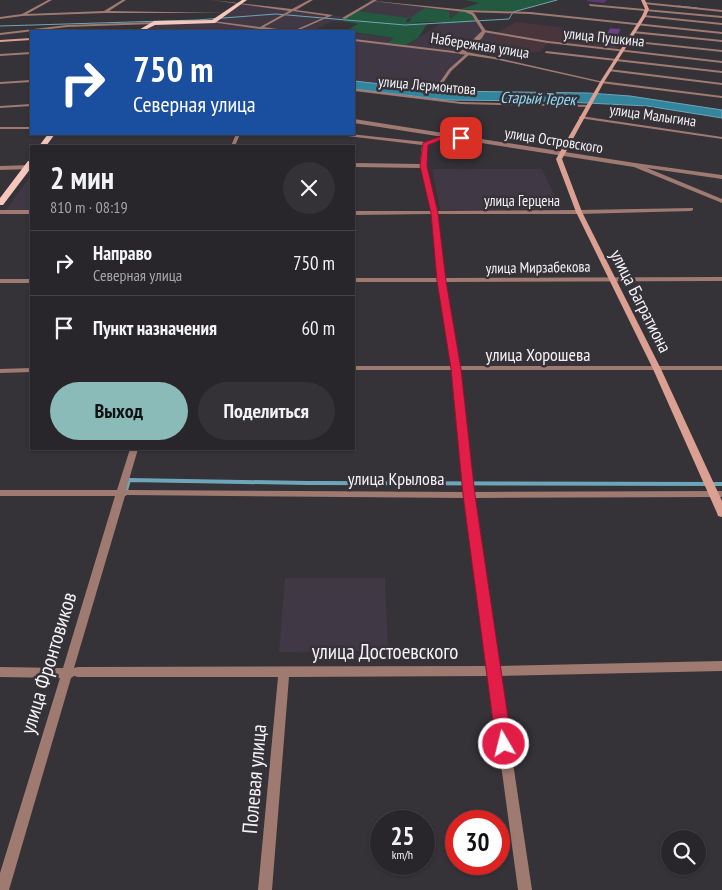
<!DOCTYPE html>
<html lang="ru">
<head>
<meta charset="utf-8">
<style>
	:root { --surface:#28262a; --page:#343236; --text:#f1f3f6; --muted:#a5a5a8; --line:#444347; --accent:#8bbbb9 }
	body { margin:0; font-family:"PT Sans Narrow",sans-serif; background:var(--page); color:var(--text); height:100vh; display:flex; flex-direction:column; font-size:19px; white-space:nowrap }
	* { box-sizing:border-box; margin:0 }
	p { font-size:16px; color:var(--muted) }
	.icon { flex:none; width:28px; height:28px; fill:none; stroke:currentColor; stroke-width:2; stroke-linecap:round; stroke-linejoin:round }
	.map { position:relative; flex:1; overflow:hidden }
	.panel { position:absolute; left:30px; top:145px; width:325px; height:305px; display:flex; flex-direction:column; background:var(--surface); border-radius:0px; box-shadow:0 1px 4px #0004,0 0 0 1px var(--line) }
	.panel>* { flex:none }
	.hud { position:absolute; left:30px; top:30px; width:325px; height:105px; border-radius:0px; box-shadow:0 1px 4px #0004,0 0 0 1px var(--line); background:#1a4fa0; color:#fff; overflow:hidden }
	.fabs { position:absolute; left:661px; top:830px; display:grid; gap:10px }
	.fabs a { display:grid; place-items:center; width:45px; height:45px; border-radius:50%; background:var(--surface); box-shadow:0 1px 4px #0004,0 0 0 1px var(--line); font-size:25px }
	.speed { position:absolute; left:370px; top:810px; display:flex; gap:10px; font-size:25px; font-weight:700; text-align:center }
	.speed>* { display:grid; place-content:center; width:65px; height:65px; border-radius:50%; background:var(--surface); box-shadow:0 1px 4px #0004,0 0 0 1px var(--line); line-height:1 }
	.speed small { font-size:12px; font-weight:400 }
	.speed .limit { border:8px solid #d22; background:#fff; color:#111 }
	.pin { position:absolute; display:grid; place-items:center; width:42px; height:42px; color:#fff; margin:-21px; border-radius:10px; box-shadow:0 2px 8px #0006 }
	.me { position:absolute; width:55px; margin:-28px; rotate:352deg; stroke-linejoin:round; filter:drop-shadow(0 0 4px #0008) }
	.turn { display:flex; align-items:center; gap:18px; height:105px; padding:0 20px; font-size:22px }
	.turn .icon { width:65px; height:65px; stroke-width:2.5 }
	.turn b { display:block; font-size:35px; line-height:42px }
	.round { display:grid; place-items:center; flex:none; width:52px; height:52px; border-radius:26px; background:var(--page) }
	.head { display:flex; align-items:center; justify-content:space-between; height:85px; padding:0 20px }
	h1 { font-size:30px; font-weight:800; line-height:38px }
	.cta { display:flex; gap:10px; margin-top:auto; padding:10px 20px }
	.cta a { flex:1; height:58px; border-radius:30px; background:var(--accent); color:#111; font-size:20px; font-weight:800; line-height:58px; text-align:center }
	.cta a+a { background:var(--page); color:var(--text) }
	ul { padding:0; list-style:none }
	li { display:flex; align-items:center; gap:15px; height:65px; padding:0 20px; border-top:1px solid var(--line) }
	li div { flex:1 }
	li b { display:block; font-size:19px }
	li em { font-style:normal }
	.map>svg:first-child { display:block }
</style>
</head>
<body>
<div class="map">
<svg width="722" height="890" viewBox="0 0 722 890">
	<rect width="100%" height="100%" fill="#353238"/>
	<path fill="#403945" d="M 373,1 L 460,11 L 443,23 L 478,21 L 485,31 L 548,42 L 540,52 L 468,54 L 435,91 L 354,82 L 354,33 L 394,38 L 387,43 L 406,46 L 442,23 L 389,16 L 349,16 Z
		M 239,4 L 292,10 L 346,17 L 341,22 L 333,21 L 316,29 L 326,31 L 143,31 L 155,25 L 218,22 Z
		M 432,169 L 542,169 L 561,209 L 440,210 Z
		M 31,175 L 31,210 L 6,210 Z
		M 285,578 L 385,578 L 388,651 L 279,652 Z"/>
	<path fill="#49353c" d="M 516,22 L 591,31 L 625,36 L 617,50 L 549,42 L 540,52 L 489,45 L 497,33 Z"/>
	<path fill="#22593f" d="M 465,0 L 556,0 L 512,12 L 461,9 L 479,3 Z
		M 425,8 L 449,11 L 450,19 L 460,11 C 469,12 473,14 478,21 L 442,24 L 444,22 L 409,22 L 412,19 L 410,18 Z
		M 357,11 L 408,18 L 406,22 L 428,23 L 418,38 L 406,45 L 387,43 L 394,38 L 345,31 L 358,24 L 342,21 L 345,17 Z"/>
	<path fill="#33859e" stroke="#6da6b9" d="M 354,81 L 445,91 L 588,93 L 630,96 L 722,110 L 722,118 L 647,106 L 547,101 L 446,100 L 354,89 Z"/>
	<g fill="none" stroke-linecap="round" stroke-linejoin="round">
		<path stroke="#6da6b9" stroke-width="1" d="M 678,6 L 697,8
			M 0,26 L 197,20 L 276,14 L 405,25 L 509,19 L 513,12 L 557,0"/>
		<path stroke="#6da6b9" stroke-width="4" d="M 125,494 L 129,480 L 308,483 L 722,484"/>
		<path fill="#9f7a71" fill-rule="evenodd" d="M 48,0 L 52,0 L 27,14 L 104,11 L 122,0 L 126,0 L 109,11 L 226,13 L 105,13 L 22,16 L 0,19 L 0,17 L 22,14 Z
			M 211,0 L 292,9 L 309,0 L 313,0 L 296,10 L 333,15 L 297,31 L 293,31 L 327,16 L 293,11 L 264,27 L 290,31 L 260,29 L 211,22 L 213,21 L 260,27 L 289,11 Z
			M 373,0 L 377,0 L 345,19 L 342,18 Z
			M 589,4 L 722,16 L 722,18 L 590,6 Z
			M 466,10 L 530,12 L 722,32 L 722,34 L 530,14 L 465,12 Z
			M 643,15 L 722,23 L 722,25 L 644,17 Z
			M 155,22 L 154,24 L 67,27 L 0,35 L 0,33 L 67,25 Z
			M 484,30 L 548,41 L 722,61 L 722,63 L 548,43 L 483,32 Z
			M 633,31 L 722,40 L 722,42 L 632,33 Z
			M 354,39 L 462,52 L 464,53 L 462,54 L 354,41 Z
			M 626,40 L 722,50 L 722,52 L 627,42 Z
			M 546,51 L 722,71 L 722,73 L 545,53 Z
			M 31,52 L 31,54 L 0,56 L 0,54 Z
			M 467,53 L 470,54 L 451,71 L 437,92 L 433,92 L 449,69 Z
			M 609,69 L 722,83 L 722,85 L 608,71 Z
			M 31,80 L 31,82 L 0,84 L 0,82 Z
			M 602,81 L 722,96 L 722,98 L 600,83 Z
			M 354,89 L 461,102 L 588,105 L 590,106 L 588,107 L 461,104 L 354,91 Z
			M 31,104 L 31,106 L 0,108 L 0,106 Z
			M 581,116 L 722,137 L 722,139 L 579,118 L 579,117 Z
			M 0,127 L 31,127 L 31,129 L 0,129 Z
			M 236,134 L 240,134 L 235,146 L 231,146 Z
			M 337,134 L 350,134 L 425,142 L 448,135 L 448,137 L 427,145 L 426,166 L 436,211 L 579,210 L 693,208 L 693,210 L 691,211 L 579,214 L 437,214 L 445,278 L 722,277 L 722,281 L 445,282 L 459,366 L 722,366 L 722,370 L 460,370 L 473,492 L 722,491 L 722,497 L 474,498 L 499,666 L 722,661 L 722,671 L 500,676 L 532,890 L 518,890 L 489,676 L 289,677 L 272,890 L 258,890 L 278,677 L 78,677 L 74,676 L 71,678 L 9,890 L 0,890 L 0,873 L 60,678 L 0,677 L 0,667 L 63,668 L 115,496 L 0,496 L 0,490 L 117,490 L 130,449 L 138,449 L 126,490 L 464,492 L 452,370 L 354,370 L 354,366 L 452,366 L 439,282 L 354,282 L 354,278 L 438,278 L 431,214 L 354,215 L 354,211 L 431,211 L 421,168 L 354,167 L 354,163 L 420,164 L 422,145 L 339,135 ZM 126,495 L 465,498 L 488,666 L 78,667 L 74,668 L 125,496 Z
			M 635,163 L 722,175 L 722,179 L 633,166 L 633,164 Z
			M 31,165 L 31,169 L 0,170 L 0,166 Z
			M 0,210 L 31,210 L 31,214 L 0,214 Z
			M 0,279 L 31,279 L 31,283 L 0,283 Z
			M 31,368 L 31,372 L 0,373 L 0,369 Z"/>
		<path fill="#9f7a71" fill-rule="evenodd" d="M 364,0 L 467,10 L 474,13 L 486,31 L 482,38 L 466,52 L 494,57 L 604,82 L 602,83 L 494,59 L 460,54 L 460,52 L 482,31 L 472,15 L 465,12 Z
			M 643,2 L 722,10 L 722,12 L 644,4 Z
			M 354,119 L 635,163 L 722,199 L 722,203 L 634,167 L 354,123 Z"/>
		<path fill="#dca092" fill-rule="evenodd" d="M 641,0 L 645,0 L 649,9 L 646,16 L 604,82 L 562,159 L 582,212 L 661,369 L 722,501 L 722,517 L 718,516 L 717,513 L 653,369 L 576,212 L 556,159 L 600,82 L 642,16 L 645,9 Z
			M 31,38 L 31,40 L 0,42 L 0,40 Z"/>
		<path fill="#f6c7bc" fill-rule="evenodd" d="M 242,0 L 247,0 L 215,23 L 155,25 L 143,31 L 137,31 L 154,21 L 212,20 Z
			M 48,134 L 55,134 L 46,146 L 39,146 Z
			M 28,161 L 31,161 L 31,168 L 3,205 L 0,205 L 0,198 Z"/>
	</g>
	<path fill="#5a3a72" d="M 587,0 L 607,0 L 604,3 L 587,1 Z
		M 605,37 L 619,37 L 614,47 L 603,45 Z"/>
	<path fill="#4a305c" d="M 621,29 L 619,37 L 614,47 L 616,38 Z"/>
	<path fill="#694484" stroke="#4a305c" d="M 610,28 L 621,29 L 616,38 L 605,37 Z"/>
	<path fill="#e11d48" stroke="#92132f" d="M 446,134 L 464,138 L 461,140 L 446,138 L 428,145 L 427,166 L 438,213 L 446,281 L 461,369 L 475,495 L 512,744 L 509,749 L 504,751 L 498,749 L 496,744 L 463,495 L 451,369 L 437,281 L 431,213 L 420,166 L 423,143 Z"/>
	<g text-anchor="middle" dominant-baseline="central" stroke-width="5" stroke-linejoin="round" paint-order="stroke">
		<g font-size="15" fill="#f5f2f7" stroke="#353238">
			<text transform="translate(604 37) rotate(6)">улица Пушкина</text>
			<text transform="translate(480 45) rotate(9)">Набережная улица</text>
			<text transform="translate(427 85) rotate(5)">улица Лермонтова</text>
			<text transform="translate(653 115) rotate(8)">улица Малыгина</text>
			<text transform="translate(554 140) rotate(9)">улица Островского</text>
			<text x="522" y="200">улица Герцена</text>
			<text transform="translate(538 267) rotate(-1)">улица Мирзабекова</text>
		</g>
		<g font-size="16" font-style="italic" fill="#90dcf6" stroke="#353238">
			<text transform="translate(538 98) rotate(2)">Старый Терек</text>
		</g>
		<g font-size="18" fill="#f5f2f7" stroke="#353238">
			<text transform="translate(641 301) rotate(63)">улица Багратиона</text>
			<text x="538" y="354">улица Хорошева</text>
			<text x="396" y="478">улица Крылова</text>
		</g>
		<g font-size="21" fill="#f5f2f7" stroke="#353238">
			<text x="385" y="651">улица Достоевского</text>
			<text transform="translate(48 663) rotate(-73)">улица Фронтовиков</text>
			<text transform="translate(254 779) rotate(-85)">Полевая улица</text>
		</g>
	</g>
</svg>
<div class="fabs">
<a><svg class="icon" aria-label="search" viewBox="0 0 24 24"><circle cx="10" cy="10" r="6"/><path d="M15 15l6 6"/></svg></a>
</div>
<div class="speed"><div>25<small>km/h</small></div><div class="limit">30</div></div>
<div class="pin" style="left:461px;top:138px;background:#d93025"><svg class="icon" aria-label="arrive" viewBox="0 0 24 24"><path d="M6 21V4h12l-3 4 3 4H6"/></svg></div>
<svg class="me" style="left:504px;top:744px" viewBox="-20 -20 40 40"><circle r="17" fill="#e11d48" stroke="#fff" stroke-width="3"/><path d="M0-11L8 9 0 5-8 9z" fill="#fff"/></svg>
<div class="hud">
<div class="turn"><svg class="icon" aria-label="right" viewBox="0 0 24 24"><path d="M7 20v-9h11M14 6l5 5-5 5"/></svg><div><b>750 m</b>Северная улица</div></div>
</div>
<section class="panel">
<div class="head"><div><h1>2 мин</h1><p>810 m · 08:19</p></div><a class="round"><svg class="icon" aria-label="close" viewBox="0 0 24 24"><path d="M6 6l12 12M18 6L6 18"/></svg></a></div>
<ul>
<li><svg class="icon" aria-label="right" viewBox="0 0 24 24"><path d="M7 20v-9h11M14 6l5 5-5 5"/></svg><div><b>Направо</b><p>Северная улица</p></div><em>750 m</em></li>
<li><svg class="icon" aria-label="arrive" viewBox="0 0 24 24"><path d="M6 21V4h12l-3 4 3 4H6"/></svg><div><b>Пункт назначения</b></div><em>60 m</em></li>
</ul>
<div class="cta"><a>Выход</a><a>Поделиться</a></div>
</section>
</div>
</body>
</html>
